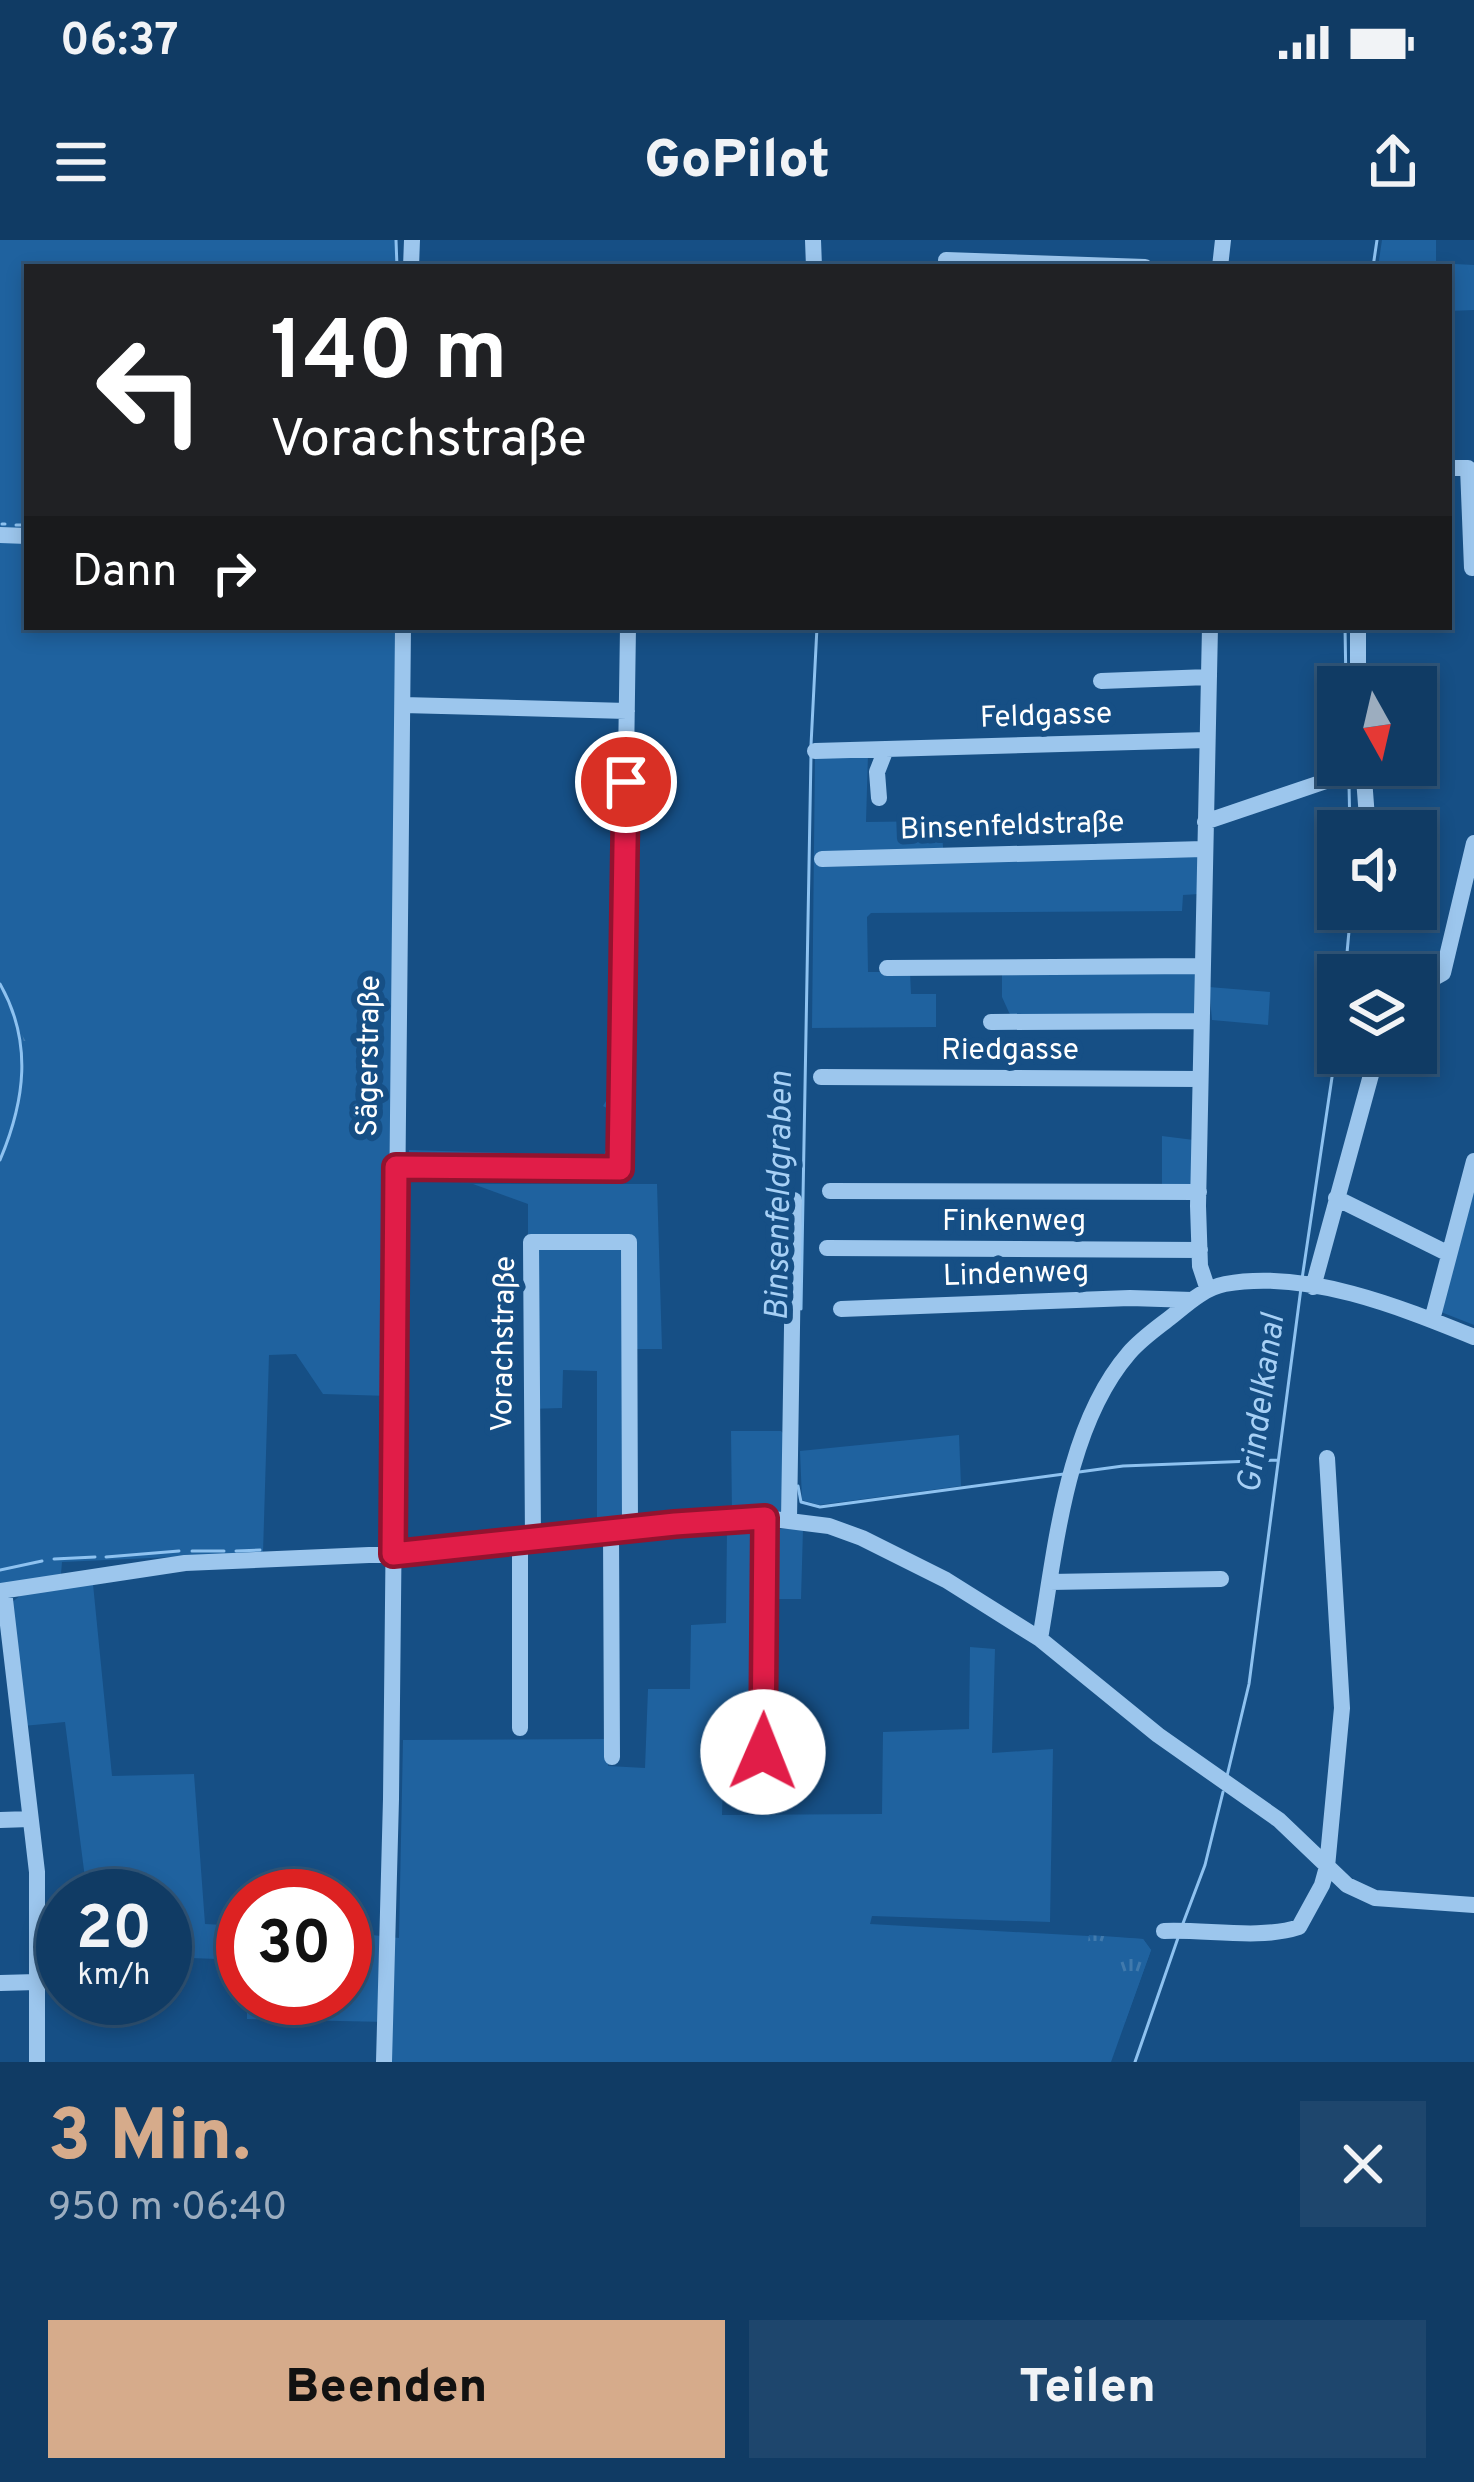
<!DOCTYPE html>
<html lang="de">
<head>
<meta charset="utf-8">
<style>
	:root { --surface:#103b64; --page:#1e466d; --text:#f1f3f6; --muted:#9cadbf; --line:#305578; --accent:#d6ab8b }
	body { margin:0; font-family:Overpass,sans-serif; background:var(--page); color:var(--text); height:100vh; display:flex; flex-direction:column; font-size:45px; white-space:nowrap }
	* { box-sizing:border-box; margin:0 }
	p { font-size:39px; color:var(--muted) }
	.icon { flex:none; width:66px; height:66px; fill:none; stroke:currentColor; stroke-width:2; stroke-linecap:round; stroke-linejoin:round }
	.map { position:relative; height:1822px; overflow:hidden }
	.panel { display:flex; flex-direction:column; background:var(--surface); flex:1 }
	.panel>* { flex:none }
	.banner { position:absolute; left:24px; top:24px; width:1428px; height:366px; border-radius:0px; box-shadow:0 6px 18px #0003,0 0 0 3px var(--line); background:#202124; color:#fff; overflow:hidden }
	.needle { width:78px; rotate:172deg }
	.tools { position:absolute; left:1317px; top:426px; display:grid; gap:24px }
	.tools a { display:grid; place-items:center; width:120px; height:120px; border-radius:0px; background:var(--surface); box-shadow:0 6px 18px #0003,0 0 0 3px var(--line); font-size:60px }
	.speed { position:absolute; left:36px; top:1629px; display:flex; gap:24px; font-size:60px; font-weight:700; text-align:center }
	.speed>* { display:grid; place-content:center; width:156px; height:156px; border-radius:50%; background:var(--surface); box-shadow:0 6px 18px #0003,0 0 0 3px var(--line); line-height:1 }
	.speed small { font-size:30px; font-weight:400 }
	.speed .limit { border:18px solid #d22; background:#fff; color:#111 }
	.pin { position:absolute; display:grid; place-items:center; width:102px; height:102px; color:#fff; margin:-51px; border:6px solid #fff; border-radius:50%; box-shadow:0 3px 12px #0007 }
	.me { position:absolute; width:132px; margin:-66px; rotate:1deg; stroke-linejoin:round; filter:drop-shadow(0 0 9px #0008) }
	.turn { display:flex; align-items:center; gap:42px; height:252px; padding:0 48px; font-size:54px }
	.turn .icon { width:156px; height:156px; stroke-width:2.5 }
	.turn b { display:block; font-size:84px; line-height:102px }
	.then { display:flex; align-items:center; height:114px; padding:0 48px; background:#0003; gap:24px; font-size:45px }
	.round { display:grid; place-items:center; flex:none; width:126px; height:126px; border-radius:0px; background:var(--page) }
	.head { display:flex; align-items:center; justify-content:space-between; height:204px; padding:0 48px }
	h1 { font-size:72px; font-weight:800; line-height:90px; color:var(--accent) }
	.button { display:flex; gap:24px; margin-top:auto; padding:24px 48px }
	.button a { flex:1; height:138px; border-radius:0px; background:var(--accent); color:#111; font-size:48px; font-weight:800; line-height:138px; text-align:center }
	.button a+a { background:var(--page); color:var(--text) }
	.status { display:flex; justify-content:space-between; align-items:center; height:84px; padding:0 60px; background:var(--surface); direction:ltr }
	.status svg { height:33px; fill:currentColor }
	header { display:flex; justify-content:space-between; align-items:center; height:156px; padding:0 48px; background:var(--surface); font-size:54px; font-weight:800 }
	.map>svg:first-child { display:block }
</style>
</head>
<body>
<div class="status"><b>06:37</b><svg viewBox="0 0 49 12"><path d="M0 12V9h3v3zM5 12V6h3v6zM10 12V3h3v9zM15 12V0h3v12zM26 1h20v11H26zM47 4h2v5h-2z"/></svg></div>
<header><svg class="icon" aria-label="menu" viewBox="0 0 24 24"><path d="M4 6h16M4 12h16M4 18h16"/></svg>GoPilot<svg class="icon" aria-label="share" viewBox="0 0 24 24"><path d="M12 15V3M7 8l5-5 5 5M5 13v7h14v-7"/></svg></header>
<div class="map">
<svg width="1474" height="1822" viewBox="0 0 1474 1822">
	<defs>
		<pattern id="forest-firs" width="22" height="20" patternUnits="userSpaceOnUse" patternTransform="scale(3)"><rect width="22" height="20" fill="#1f629f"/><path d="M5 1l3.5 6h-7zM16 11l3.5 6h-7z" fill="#417aad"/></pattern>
		<pattern id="park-tufts" width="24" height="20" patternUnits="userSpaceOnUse" patternTransform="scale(3)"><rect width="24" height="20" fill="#1f629f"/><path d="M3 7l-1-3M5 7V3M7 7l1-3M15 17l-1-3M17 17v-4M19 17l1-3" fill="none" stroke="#417aad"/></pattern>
	</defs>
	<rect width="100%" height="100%" fill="#164f85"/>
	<path fill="#1f629f" d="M 0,0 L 396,0 L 397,27 L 27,27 L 27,292 L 0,290 Z
		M 1382,0 L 1436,0 L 1436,23 L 1474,25 L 1474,70 L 1449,71 L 1449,27 L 1378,27 Z
		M 0,298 L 27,300 L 27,387 L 396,387 L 389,1156 L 323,1154 L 296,1114 L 269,1115 L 263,1313 L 62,1322 L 61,1334 L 0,1348 Z
		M 868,514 L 866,582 L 941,581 L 944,619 L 1199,617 L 1199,654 L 1183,655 L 1182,671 L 871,673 L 867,677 L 868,732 L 910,732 L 911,754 L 936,754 L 936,787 L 812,788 L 815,516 Z
		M 1002,730 L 1198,733 L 1196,775 L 1012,779 L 1002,757 Z
		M 1209,747 L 1270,752 L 1268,785 L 1212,780 Z
		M 608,858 L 618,863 L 617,909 L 608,922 L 418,921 L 409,918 L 409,910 L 579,915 L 580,920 L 604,920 L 605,911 L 613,909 L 614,872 L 603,866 Z
		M 1162,896 L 1194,900 L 1194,947 L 1162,949 Z
		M 473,944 L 657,944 L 662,1109 L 628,1109 L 625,1283 L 597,1285 L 597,1131 L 563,1130 L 562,1168 L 528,1169 L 528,964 Z
		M 1473,953 L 1474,954 L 1474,1085 L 1441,1072 Z
		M 731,1191 L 781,1191 L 785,1195 L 781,1272 L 732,1274 Z
		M 959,1195 L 961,1246 L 819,1265 L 802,1260 L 800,1211 Z
		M 761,1288 L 758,1474 L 725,1475 L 722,1575 L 882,1574 L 883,1492 L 969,1489 L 970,1407 L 995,1409 L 992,1513 L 1053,1509 L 1050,1682 L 872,1676 L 870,1684 L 1143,1699 L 1151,1710 L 1111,1822 L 388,1822 L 388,1782 L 247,1779 L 247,1758 L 345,1758 L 345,1692 L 399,1698 L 403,1500 L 608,1499 L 608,1526 L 645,1528 L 648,1449 L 690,1449 L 691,1385 L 726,1383 L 727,1289 Z
		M 769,1289 L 803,1289 L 801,1359 L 768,1359 Z
		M 93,1344 L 112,1536 L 194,1534 L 205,1684 L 243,1686 L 243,1720 L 165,1717 L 165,1656 L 108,1656 L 108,1638 L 85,1638 L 65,1482 L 23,1486 L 11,1363 L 21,1355 Z"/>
	<path fill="url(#forest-firs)" d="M 15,756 L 28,760 L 45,797 L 41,805 L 32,809 L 24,803 Z"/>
	<path fill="url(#park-tufts)" d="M 1089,1695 L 1143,1699 L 1151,1710 L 1125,1782 L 1104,1775 L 1118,1715 L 1087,1710 Z"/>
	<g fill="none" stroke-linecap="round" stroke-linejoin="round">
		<path stroke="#8ec2f0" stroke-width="3" d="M 396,0 L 397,27
			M 1373,27 L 1377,0
			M 2,284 L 5,284
			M 16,285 L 27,285
			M 1345,387 L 1346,447
			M 811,505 L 817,387
			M 1349,545 L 1350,591
			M 1345,735 L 1351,669
			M 0,744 C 33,802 25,861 0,920
			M 1302,1039 L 1338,797
			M 801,1069 L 811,515
			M 1079,1232 L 1123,1226 L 1278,1220
			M 798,1246 L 801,1262 L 820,1267 L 1064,1234
			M 192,1311 L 224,1311
			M 236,1311 L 260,1310
			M 106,1317 L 179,1311
			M 54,1319 L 95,1317
			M 0,1330 L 42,1321
			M 1227,1536 L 1249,1444 L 1301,1048
			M 1182,1686 L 1205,1625 L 1223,1552
			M 1135,1822 L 1179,1695"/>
		<path stroke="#9cc6ed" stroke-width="16" d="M 813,0 L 814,27
			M 946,20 L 1145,27
			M 411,27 L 412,0
			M 1220,27 L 1223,0
			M 1449,228 L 1468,228 L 1472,328
			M 0,295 L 27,296
			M 1358,387 L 1358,447
			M 1101,441 L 1209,437
			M 403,465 L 627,471
			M 815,511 L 1207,500
			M 1363,525 L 1368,591
			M 879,558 L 877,532 L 886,509
			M 1205,582 L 1329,540 L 1364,540
			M 822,619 L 1204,609
			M 887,728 L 1202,726
			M 1416,748 L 1443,733 L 1474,603
			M 991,782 L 1200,781
			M 821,837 L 1199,839
			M 396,927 L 620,929 L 628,387
			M 830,951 L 1199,952
			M 1336,958 L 1449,1014
			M 827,1008 L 1200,1010
			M 1313,1047 L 1377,813
			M 1208,1050 L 1200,1026 L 1198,966 L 1210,387
			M 841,1069 L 1130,1058 L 1192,1060
			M 1432,1080 L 1474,921
			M 789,1279 L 794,960
			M 611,1291 L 612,1517
			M 533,1300 L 531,1002 L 629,1002 L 630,1289
			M 1050,1342 L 1221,1339
			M 0,1351 L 185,1323 L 438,1312 L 697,1282 L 765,1278 L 829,1286 L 862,1298 L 946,1340 L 1040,1399 L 1158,1495 L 1279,1580 L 1347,1645 L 1375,1658 L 1474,1665
			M 4,1351 L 37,1632 L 37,1822
			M 1040,1399 C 1056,1307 1066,1186 1129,1113 C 1141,1099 1157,1088 1171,1077 C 1187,1064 1204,1048 1225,1044 C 1306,1029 1400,1067 1474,1097
			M 520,1488 L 520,1301
			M 763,1512 L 765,1278
			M 0,1580 L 30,1579
			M 1164,1691 C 1206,1689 1260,1700 1299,1687 L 1322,1645 L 1327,1627 L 1342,1468 L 1327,1218
			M 0,1743 L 37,1742
			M 384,1822 L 391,1559 L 403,387"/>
	</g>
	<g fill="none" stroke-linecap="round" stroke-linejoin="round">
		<g stroke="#92132f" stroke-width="30">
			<path id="route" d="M 626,542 L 620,929 L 396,927 L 393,1314 L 675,1284 L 765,1278 L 763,1512"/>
		</g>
		<use href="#route" stroke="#e11d48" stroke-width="21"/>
	</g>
	<g text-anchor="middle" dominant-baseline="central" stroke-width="12" stroke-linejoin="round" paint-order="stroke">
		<g font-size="30" fill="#fff" stroke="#164f85">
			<text transform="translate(1046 477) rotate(-2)">Feldgasse</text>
			<text transform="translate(1012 587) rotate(-2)">Binsenfeldstraße</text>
			<text x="1010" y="811">Riedgasse</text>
			<text transform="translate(370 816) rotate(-89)">Sägerstraße</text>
			<text x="1014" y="982">Finkenweg</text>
			<text transform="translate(1016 1035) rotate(-2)">Lindenweg</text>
			<text transform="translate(505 1104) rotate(-89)">Vorachstraße</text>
		</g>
		<g font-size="33" font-style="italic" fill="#a7d0f5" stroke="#164f85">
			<text transform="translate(781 956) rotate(-89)">Binsenfeldgraben</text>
			<text transform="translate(1263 1164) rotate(-82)">Grindelkanal</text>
		</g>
	</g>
</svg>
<div class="tools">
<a><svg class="needle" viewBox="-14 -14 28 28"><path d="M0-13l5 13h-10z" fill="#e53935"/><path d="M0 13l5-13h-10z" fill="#9cadbf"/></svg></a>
<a><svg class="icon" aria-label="sound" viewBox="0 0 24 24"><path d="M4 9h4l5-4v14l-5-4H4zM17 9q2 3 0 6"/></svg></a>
<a><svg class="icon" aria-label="layers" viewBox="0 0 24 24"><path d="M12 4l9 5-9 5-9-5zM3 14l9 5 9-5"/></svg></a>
</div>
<div class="speed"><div>20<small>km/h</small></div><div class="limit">30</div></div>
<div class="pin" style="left:626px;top:542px;background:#d93025"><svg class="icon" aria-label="arrive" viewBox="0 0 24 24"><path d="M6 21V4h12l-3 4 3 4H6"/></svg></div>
<svg class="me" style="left:763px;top:1512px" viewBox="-20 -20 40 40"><circle r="19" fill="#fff"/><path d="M0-13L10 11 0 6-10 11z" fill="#e11d48"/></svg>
<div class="banner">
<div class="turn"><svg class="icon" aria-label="left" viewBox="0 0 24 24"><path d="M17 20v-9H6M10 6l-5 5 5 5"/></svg><div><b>140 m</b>Vorachstraße</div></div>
<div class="then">Dann<svg class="icon" aria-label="right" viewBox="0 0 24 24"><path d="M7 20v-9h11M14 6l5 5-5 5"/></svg></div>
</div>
</div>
<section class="panel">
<div class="head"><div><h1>3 Min.</h1><p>950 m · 06:40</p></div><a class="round"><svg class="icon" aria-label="close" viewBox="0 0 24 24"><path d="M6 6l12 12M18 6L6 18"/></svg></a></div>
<div class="button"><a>Beenden</a><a>Teilen</a></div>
</section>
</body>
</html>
